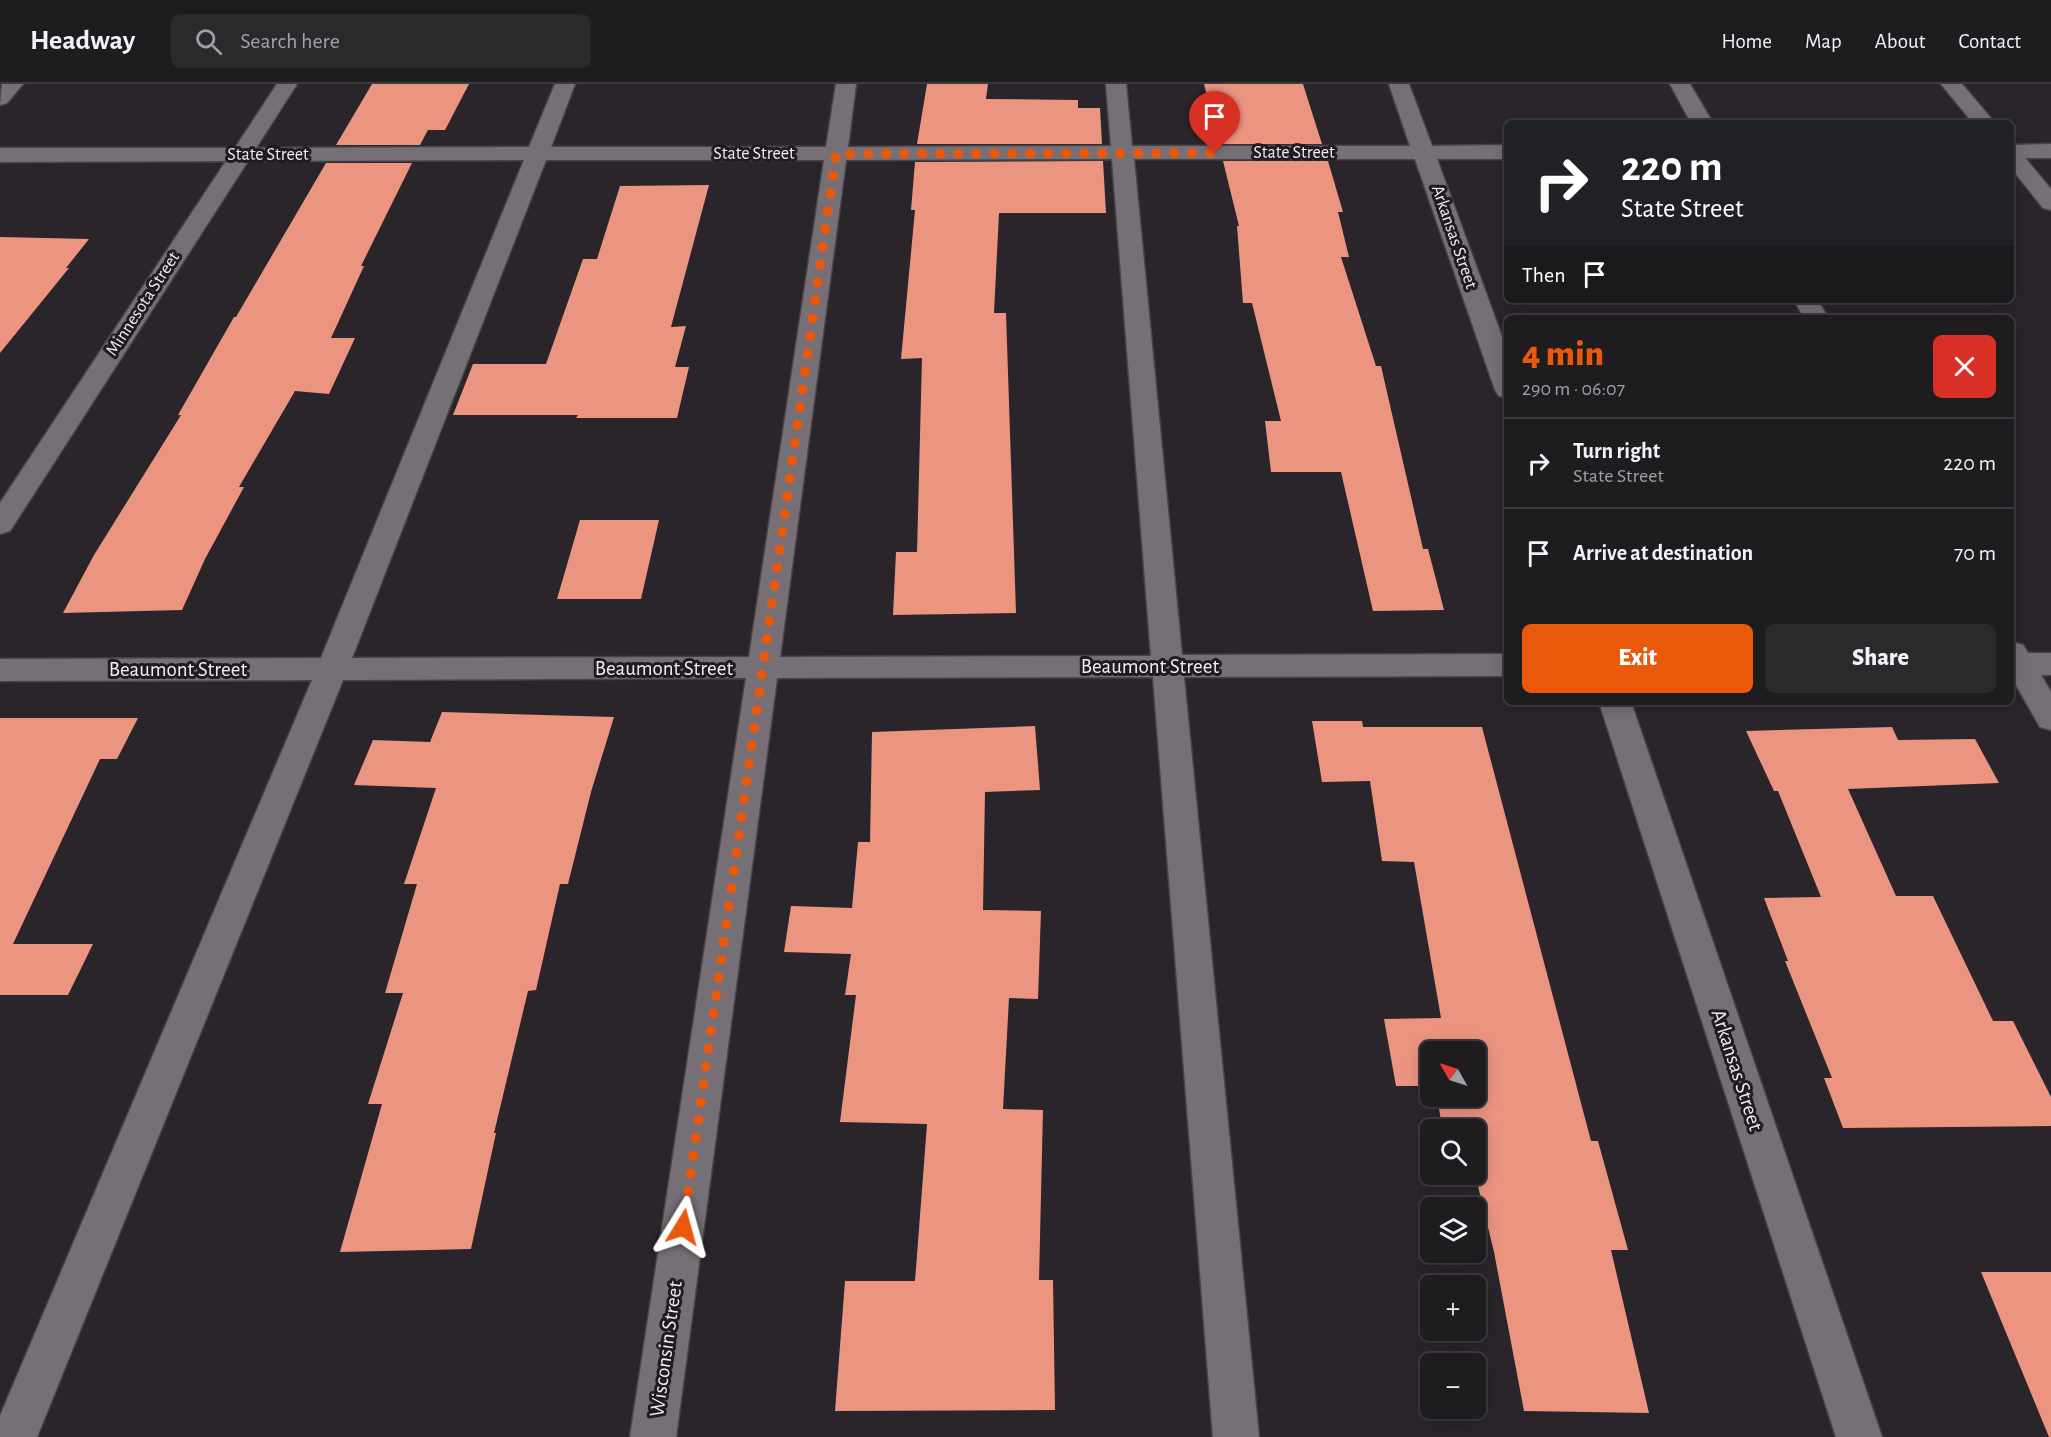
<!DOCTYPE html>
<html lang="en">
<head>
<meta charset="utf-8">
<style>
	:root { --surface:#1f1c20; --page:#2c292d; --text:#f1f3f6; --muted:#a1a1a5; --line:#3c3a3e; --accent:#ea580c }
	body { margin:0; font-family:"Alegreya Sans",sans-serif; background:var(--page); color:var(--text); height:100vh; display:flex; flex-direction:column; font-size:22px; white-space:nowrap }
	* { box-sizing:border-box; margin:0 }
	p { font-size:20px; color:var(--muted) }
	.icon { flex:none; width:33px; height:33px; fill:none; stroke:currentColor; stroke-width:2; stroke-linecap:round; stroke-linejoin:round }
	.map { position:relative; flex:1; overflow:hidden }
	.sheet { position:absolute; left:1504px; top:231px; width:510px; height:390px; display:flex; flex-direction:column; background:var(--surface); border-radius:9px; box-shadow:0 3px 15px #0003,0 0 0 2px var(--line) }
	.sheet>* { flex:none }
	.banner { position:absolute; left:1504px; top:36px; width:510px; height:183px; border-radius:9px; box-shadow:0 3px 15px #0003,0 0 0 2px var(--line); background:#202124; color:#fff; overflow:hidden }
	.needle { width:39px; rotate:309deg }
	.buttons { position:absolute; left:1420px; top:957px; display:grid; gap:12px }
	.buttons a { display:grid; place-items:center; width:66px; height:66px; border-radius:9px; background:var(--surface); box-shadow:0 3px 15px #0003,0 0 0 2px var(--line); font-size:30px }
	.pin { position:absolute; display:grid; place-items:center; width:51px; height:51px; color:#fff; margin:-62px -26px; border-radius:50% 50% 50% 0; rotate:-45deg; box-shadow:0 0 6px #0007 }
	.pin .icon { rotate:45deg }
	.me { position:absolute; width:66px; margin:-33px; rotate:8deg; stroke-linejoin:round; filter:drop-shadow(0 0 4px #0008) }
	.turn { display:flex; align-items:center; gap:21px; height:126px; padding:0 18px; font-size:27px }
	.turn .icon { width:78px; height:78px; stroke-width:2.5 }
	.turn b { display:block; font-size:42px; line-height:51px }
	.then { display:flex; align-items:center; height:57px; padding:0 18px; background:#0003; gap:12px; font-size:22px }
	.round { display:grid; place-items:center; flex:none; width:63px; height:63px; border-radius:9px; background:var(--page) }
	.overview { display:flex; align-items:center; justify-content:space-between; height:102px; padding:0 18px }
	h1 { font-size:36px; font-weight:800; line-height:45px; color:var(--accent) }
	.primary-button { display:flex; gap:12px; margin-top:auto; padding:12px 18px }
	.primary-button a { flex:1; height:69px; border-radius:9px; background:var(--accent); color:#fff; font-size:24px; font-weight:800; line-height:69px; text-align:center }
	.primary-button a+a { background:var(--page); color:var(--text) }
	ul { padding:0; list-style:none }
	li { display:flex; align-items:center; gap:18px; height:90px; padding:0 18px; border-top:2px solid var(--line) }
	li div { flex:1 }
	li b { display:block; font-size:22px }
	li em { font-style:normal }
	header { display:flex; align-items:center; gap:36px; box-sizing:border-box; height:84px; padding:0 30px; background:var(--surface); border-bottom:2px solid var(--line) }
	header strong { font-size:28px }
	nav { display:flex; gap:33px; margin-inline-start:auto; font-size:21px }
	.search { width:420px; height:54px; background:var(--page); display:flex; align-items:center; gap:15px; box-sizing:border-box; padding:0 21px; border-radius:9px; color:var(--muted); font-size:22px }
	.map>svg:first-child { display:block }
</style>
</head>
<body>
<header>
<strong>Headway</strong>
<div class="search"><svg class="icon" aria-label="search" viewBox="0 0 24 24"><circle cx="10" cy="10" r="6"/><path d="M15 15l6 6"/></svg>Search here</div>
<nav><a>Home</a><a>Map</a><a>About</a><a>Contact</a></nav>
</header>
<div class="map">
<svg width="2051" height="1353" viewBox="0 0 2051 1353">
	<rect width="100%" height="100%" fill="#29252a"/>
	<path fill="#eb9581" d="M 372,0 L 469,0 L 445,46 L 428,46 L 420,61 L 336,61 Z
		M 927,0 L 988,0 L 986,15 L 1078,16 L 1078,24 L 1100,24 L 1102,60 L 917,60 Z
		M 1204,0 L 1303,0 L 1322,60 L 1219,60 Z
		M 1103,77 L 1106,129 L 999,129 L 994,229 L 1006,229 L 1016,529 L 893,531 L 896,468 L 917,468 L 922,274 L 901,275 L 915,126 L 911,126 L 915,78 Z
		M 1223,77 L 1328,77 L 1343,128 L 1338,128 L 1349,173 L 1341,173 L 1376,282 L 1381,282 L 1423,465 L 1428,465 L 1444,526 L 1373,527 L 1341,388 L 1271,388 L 1265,337 L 1281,337 L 1252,219 L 1243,219 L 1237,142 L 1239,142 Z
		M 326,79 L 412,79 L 361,182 L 364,182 L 331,254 L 355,254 L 329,310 L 295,307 L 239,403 L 244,403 L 205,475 L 182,526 L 63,529 L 94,471 L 181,331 L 178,331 L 234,233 L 236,233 Z
		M 709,101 L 671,243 L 686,242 L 675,283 L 689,283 L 677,334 L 576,334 L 578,331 L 453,331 L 473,280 L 546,280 L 583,175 L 597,175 L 620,102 Z
		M 0,153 L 89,155 L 66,184 L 69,184 L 0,269 Z
		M 580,436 L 659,436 L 641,515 L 557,515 Z
		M 442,628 L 614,633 L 591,708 L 568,800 L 560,800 L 536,906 L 528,907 L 494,1049 L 496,1049 L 471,1165 L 340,1168 L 382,1020 L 368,1020 L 403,909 L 385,909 L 417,800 L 404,800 L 436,704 L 354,701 L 373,656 L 430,658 Z
		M 0,634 L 138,634 L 117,675 L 100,675 L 13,860 L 93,860 L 68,911 L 0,911 Z
		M 1312,637 L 1362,637 L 1363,643 L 1482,643 L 1591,1057 L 1598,1057 L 1628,1166 L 1611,1166 L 1649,1329 L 1524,1327 L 1494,1168 L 1475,1090 L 1476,1046 L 1465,1046 L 1463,1037 L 1441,1037 L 1437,1012 L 1476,1012 L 1476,968 L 1431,968 L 1431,1002 L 1396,1002 L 1384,935 L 1441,934 L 1414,778 L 1382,777 L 1370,697 L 1322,698 Z
		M 1035,642 L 1040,706 L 985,708 L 983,826 L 1041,827 L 1038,915 L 1009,914 L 1003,1025 L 1043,1026 L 1039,1196 L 1053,1196 L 1055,1326 L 835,1327 L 845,1197 L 915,1197 L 927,1040 L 840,1038 L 856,911 L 845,911 L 851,870 L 784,868 L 791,822 L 852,824 L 858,758 L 870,758 L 872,648 Z
		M 1892,643 L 1898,656 L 1975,655 L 1999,699 L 1848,705 L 1896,812 L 1933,812 L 1993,937 L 2013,937 L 2051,1013 L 2051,1042 L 1843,1044 L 1824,994 L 1832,994 L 1785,877 L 1788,877 L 1764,814 L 1821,813 L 1778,707 L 1774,707 L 1746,647 Z
		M 1981,1188 L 2051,1188 L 2051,1353 L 2049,1353 Z"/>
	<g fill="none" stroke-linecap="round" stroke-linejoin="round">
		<g stroke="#474448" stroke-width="3">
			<path id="minor" d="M 2,0 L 23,0 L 7,19 L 0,21 Z
				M 277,0 L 297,0 L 256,64 L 529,63 L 555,0 L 575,0 L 551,63 L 826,63 L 836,0 L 856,0 L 848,63 L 1111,62 L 1106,0 L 1126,0 L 1132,62 L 1410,62 L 1389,0 L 1409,0 L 1432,62 L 1508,61 L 1508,75 L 1437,75 L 1508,269 L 1508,314 L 1499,312 L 1495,306 L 1415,75 L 1134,75 L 1182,571 L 1508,570 L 1508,592 L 1184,593 L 1259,1353 L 1213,1353 L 1153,593 L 777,594 L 676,1353 L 630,1353 L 746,594 L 343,596 L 37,1353 L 0,1353 L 0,1332 L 312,596 L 0,597 L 0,575 L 321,574 L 524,76 L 248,77 L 10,447 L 0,450 L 0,419 L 226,77 L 0,78 L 0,64 L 235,64 ZM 1112,75 L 1151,572 L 780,573 L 846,76 ZM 546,76 L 824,76 L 749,573 L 352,574 Z
				M 1670,0 L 1690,0 L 1713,39 L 1691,39 Z
				M 1941,0 L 1962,0 L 1995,39 L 1973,39 Z
				M 2051,60 L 2051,74 L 2025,74 L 2051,105 L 2051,126 L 2043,124 L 2012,85 L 2012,61 Z
				M 1794,216 L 1818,216 L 1828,234 L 1804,234 Z
				M 2012,558 L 2023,561 L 2028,569 L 2051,569 L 2051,591 L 2041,591 L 2051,608 L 2051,646 L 2040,643 L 2012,594 Z
				M 1599,618 L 1631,618 L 1882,1353 L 1836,1353 Z"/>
		</g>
		<use href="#minor" fill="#767076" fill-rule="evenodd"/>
	</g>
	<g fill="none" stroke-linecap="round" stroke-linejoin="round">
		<path stroke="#ea580c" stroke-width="10" stroke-dasharray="0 18" d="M 683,1143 L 836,70 L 1215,69"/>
	</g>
	<g text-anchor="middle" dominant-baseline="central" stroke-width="6" stroke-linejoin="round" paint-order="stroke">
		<g font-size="18" fill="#f0edf1" stroke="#201b20">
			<text x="1294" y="69">State Street</text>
			<text x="754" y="70">State Street</text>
			<text x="268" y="71">State Street</text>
			<text transform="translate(1454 153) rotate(71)">Arkansas Street</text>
			<text transform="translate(143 220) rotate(-57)">Minnesota Street</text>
		</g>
		<g font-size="21" fill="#f0edf1" stroke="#201b20">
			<text x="1150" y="582">Beaumont Street</text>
			<text x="664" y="584">Beaumont Street</text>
			<text x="178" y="585">Beaumont Street</text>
			<text transform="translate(1737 986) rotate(72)">Arkansas Street</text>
			<text transform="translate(666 1265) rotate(-82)">Wisconsin Street</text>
		</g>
	</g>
</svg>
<div class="buttons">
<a><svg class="needle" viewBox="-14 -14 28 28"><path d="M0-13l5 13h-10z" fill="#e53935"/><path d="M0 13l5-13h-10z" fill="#a1a1a5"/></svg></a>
<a><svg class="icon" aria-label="search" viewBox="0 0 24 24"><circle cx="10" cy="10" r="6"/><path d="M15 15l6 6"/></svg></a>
<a><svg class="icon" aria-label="layers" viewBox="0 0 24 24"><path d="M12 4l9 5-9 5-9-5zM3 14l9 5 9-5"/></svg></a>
<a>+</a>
<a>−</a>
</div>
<div class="pin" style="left:1215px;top:69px;background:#d93025"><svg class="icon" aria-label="arrive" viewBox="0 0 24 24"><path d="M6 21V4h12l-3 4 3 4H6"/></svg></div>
<svg class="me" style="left:683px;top:1143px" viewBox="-20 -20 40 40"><path d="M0-17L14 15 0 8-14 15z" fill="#ea580c" stroke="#fff" stroke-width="4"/></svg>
<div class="banner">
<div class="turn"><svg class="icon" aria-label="right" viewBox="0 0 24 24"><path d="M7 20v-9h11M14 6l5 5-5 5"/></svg><div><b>220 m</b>State Street</div></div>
<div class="then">Then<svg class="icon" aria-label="arrive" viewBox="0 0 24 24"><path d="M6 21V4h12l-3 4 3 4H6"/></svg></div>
</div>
<section class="sheet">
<div class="overview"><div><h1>4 min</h1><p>290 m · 06:07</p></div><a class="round" style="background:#d93025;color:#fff"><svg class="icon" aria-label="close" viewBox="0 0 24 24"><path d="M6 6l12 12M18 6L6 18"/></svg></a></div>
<ul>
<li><svg class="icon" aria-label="right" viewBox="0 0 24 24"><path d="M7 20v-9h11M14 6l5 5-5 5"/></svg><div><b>Turn right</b><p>State Street</p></div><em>220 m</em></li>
<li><svg class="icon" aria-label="arrive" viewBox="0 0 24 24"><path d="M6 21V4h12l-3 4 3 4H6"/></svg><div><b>Arrive at destination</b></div><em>70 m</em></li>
</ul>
<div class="primary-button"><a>Exit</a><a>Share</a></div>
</section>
</div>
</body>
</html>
